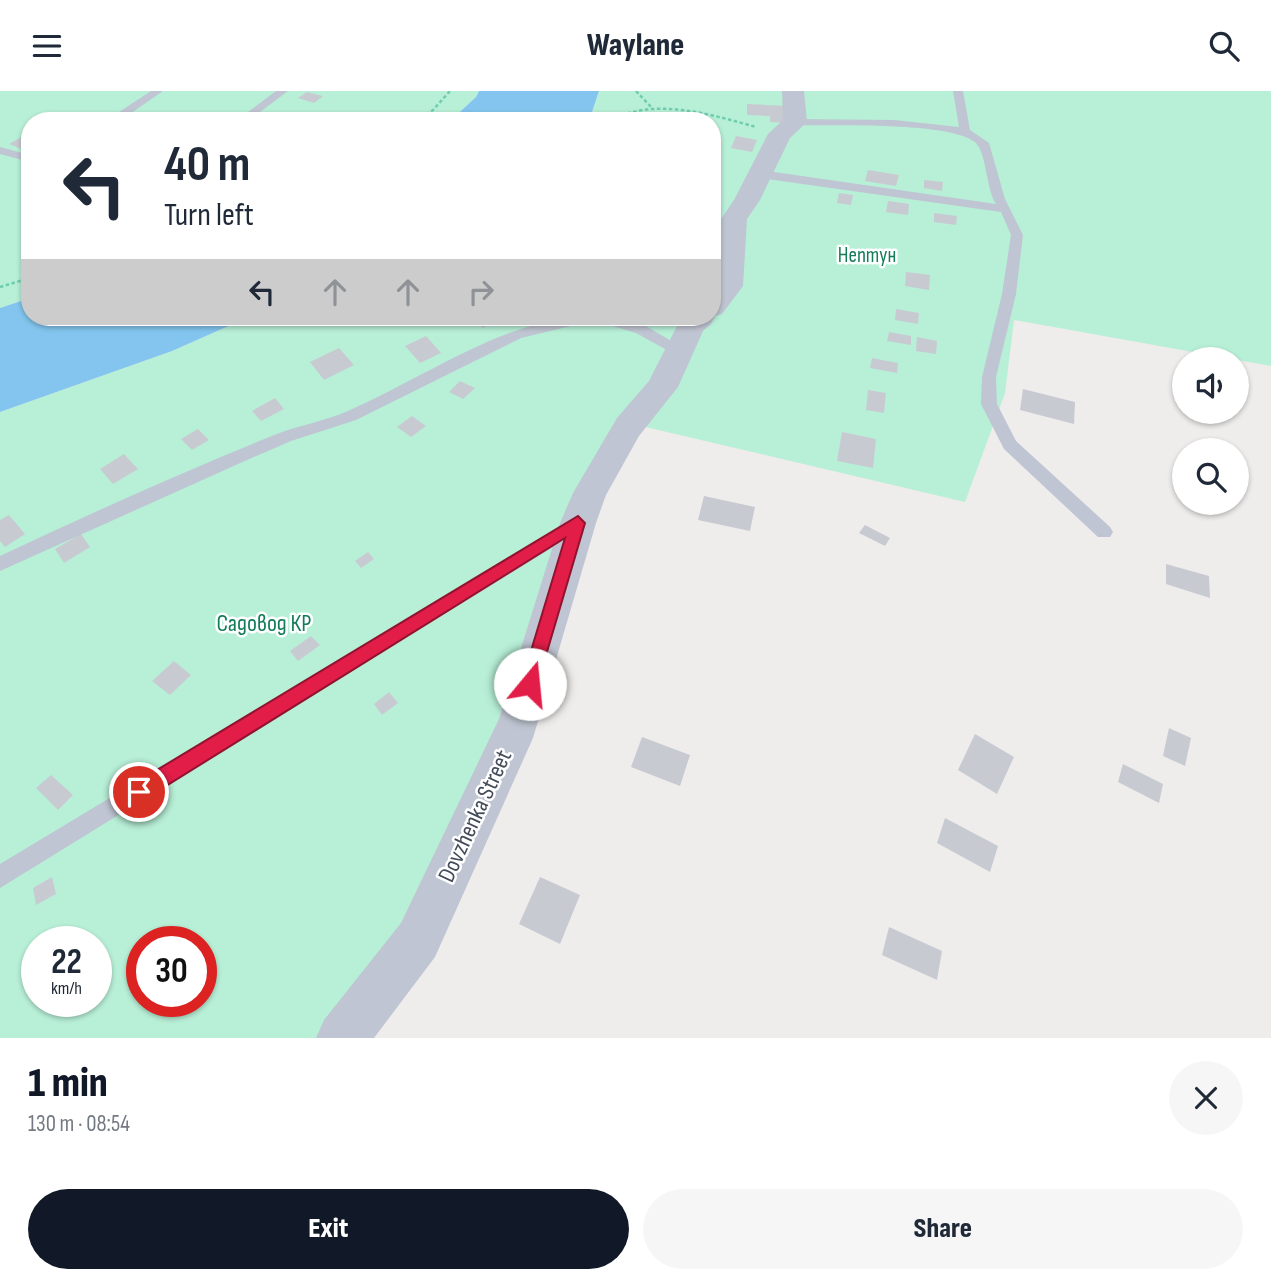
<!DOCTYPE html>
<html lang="en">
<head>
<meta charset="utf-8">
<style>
	:root { --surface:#fff; --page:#f6f6f7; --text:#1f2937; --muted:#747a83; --accent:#111827 }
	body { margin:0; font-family:"Sofia Sans Condensed",sans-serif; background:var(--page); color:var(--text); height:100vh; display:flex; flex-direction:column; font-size:26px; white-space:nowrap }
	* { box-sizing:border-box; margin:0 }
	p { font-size:23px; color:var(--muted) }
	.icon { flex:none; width:38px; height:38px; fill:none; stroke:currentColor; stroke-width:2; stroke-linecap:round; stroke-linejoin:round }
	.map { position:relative; height:947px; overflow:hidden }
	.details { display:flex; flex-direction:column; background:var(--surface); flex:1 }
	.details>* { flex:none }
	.top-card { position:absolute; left:21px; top:21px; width:700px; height:214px; border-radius:28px; box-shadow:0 2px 5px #0004; background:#fff; color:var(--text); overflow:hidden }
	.buttons { position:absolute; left:1172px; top:256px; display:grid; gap:14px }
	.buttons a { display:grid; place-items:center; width:77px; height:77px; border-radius:50%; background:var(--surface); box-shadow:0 2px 5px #0004; font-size:35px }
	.speed { position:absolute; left:21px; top:835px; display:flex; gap:14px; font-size:35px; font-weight:700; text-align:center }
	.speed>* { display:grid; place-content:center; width:91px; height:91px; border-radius:50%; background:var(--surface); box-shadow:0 2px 5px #0004; line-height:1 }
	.speed small { font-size:18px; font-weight:400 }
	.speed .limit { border:10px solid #d22; background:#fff; color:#111 }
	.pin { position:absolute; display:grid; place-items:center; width:60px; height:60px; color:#fff; margin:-30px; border:4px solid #fff; border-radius:50%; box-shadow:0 2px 7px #0007 }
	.me { position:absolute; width:77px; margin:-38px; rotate:17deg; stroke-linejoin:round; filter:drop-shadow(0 0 5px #0008) }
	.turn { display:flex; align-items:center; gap:24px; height:147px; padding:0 28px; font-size:32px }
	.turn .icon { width:91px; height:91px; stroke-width:2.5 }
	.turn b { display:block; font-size:49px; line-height:60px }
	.lanes { display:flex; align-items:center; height:66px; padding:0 28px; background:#0003; justify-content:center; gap:35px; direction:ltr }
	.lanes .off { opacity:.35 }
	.round { display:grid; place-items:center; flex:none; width:74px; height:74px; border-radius:37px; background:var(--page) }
	.head { display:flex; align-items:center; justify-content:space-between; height:119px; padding:0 28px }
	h1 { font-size:42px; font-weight:800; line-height:52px; color:var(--accent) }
	.cta { display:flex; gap:14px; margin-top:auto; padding:14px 28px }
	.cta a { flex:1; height:80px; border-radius:42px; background:var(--accent); color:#fff; font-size:28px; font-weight:800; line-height:80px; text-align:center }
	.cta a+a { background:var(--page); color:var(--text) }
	header { display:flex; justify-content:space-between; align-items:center; height:91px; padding:0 28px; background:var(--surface); font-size:32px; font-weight:800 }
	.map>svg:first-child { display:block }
</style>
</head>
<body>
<header><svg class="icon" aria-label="menu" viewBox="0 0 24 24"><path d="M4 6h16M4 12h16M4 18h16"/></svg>Waylane<svg class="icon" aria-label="search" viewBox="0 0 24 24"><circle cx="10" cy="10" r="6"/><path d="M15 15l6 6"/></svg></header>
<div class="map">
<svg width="1271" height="947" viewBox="0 0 1271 947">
	<rect width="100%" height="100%" fill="#efecec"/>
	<path fill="#b8efd7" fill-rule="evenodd" d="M 0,0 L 479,0 L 476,6 L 450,30 L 30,30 L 30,207 L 0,217 Z
		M 599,0 L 1271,0 L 1271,275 L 1014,229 L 1005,302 L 965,411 L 620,330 L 535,549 L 410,833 L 321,947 L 0,947 L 0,321 L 172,260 L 249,226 L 712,226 L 712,30 L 589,30 ZM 37,850 L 96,850 L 96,910 L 37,910 ZM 142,850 L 201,850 L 201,910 L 142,910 Z"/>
	<path fill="#83c5ee" d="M 479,0 L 599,0 L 589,30 L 450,30 L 476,6 Z
		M 30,207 L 30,226 L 249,226 L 172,260 L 0,321 L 0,217 Z"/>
	<path fill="#c8cad2" d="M 307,1 L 323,5 L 314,12 L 298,7 Z
		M 747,13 L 787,15 L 787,32 L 770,31 L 770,25 L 747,24 Z
		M 27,43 L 30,45 L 30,56 L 24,59 L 9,53 Z
		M 736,45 L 757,49 L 752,61 L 731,57 Z
		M 868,79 L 899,84 L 896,95 L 865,90 Z
		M 924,89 L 943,91 L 942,100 L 924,97 Z
		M 839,102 L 853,104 L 851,114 L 837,112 Z
		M 888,110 L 909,113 L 908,124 L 886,121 Z
		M 934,122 L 957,125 L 956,134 L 934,131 Z
		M 906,181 L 930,184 L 929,199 L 905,195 Z
		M 896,218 L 919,222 L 918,233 L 895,229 Z
		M 475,226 L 505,226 L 483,237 L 472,227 Z
		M 889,241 L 911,245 L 911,254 L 887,250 Z
		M 426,245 L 441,262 L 420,272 L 405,255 Z
		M 917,246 L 937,250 L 936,263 L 916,260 Z
		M 339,257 L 354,274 L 324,289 L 310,271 Z
		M 872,267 L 898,272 L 897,282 L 870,277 Z
		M 460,290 L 475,297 L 463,308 L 449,301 Z
		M 1023,298 L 1075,311 L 1074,333 L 1020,319 Z
		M 868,299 L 886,302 L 884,322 L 866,319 Z
		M 275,307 L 284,318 L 261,330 L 252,320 Z
		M 412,325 L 426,335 L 411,346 L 397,336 Z
		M 198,338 L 209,349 L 192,359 L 181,348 Z
		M 842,341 L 876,348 L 873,377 L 837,370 Z
		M 124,363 L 138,378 L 113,393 L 100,378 Z
		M 704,405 L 755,416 L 750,440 L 698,429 Z
		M 9,424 L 25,443 L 5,456 L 0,450 L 0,429 Z
		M 865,434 L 890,447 L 885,455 L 859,442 Z
		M 81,443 L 90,456 L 64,472 L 55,458 Z
		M 368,461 L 374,468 L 361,477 L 355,470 Z
		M 1166,473 L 1209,485 L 1210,507 L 1166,493 Z
		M 311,545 L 320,554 L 298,570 L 290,560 Z
		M 174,570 L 191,584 L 170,604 L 152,590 Z
		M 389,601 L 398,612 L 382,624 L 374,613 Z
		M 1169,637 L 1191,647 L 1185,675 L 1163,665 Z
		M 975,643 L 1014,666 L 997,703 L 958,679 Z
		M 642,646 L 690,664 L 680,695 L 631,676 Z
		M 1123,673 L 1163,693 L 1159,712 L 1118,691 Z
		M 51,684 L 73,704 L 58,719 L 36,697 Z
		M 945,727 L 998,755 L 990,781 L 937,752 Z
		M 52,786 L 56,803 L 36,814 L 33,797 Z
		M 540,786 L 580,804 L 560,853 L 519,833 Z
		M 889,836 L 942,860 L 937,889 L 882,864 Z"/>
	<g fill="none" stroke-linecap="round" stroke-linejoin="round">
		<path stroke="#6fceb0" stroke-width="2.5" stroke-dasharray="3.5 2.5" stroke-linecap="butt" d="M 636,0 L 653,18
			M 416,30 L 433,19 L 450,0
			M 611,30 C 652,5 713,24 756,36
			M 0,196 L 30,187"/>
		<path fill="#bfc5d2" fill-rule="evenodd" d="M 151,0 L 163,0 L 124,27 L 116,27 L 116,23 Z
			M 276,0 L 288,0 L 248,30 L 236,30 Z
			M 953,0 L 963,0 L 970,39 L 989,52 L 1005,108 L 1023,144 L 1016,203 L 996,286 L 997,313 L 1016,350 L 1110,436 L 1113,441 L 1110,446 L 1098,446 L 1004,358 L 981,313 L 982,286 L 1002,203 L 1011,144 L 1001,121 L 761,87 L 755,83 L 761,79 L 996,113 C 986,98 987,64 976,52 C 953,30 830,35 795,34 L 790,31 L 795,28 L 894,29 L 959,36 Z
			M 0,56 L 30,64 L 30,71 L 0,63 Z
			M 567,226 L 620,226 L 646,235 L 686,259 L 679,264 L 674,263 L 636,242 L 606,233 L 575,234 L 521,247 L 356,329 L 291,350 L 247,369 L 0,480 L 0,465 C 92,422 184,380 277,343 C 300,334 325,330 348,320 C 421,288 487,240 567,226 Z
			M 575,427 L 581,429 L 583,434 L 581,439 L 0,797 L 0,773 Z"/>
		<path fill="#bfc5d2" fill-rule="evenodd" d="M 782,0 L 804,0 L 807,31 L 790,47 L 760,109 L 747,128 L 743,195 L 722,223 L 715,225 L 711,233 L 703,240 L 678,296 L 639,345 L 606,404 L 596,432 L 533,647 L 435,866 L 374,947 L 316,947 L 324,929 L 401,832 L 499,628 L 560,432 L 573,402 L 617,327 L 649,290 L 681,227 L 712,226 L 712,197 L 715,193 L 721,128 L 734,109 L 768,43 L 783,29 Z"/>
	</g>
	<path fill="#e11d48" stroke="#92132f" stroke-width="2" d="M 578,425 L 585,432 L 536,598 L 530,601 L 524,598 L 521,593 L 565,447 L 145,708 L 139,710 L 132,708 L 129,701 L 132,694 Z"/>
	<g text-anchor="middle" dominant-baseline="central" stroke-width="5" stroke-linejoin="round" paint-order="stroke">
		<g font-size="21" fill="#147c5a" stroke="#fff">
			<text x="867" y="164">Нептун</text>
		</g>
		<g font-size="24" fill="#147c5a" stroke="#fff">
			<text x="264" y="532">Садовод КР</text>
		</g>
		<g font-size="24" fill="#444c5a" stroke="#fff">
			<text transform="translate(475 725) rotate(-65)">Dovzhenka Street</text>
		</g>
	</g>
</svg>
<div class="buttons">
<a><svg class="icon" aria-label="sound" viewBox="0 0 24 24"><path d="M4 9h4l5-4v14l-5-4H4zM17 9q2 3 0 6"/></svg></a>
<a><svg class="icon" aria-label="search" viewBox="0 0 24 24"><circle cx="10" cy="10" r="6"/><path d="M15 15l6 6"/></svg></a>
</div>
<div class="speed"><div>22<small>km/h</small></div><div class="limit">30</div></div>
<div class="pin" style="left:139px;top:701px;background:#d93025"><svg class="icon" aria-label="arrive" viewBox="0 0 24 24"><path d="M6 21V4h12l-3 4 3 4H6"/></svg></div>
<svg class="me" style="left:530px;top:593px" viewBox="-20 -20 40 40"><circle r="19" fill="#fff"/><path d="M0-13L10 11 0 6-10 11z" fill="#e11d48"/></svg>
<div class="top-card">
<div class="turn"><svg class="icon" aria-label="left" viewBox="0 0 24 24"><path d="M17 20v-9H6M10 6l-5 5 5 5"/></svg><div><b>40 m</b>Turn left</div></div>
<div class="lanes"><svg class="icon" aria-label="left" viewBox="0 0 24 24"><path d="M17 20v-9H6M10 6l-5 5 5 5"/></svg><svg class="icon off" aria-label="ahead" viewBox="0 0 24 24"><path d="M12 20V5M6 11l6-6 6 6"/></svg><svg class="icon off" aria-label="ahead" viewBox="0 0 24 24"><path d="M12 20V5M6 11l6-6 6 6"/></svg><svg class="icon off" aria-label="right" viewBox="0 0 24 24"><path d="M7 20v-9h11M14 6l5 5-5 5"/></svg></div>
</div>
</div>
<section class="details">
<div class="head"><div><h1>1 min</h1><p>130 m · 08:54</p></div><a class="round"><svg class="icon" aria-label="close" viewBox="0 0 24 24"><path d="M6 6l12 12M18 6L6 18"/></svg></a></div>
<div class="cta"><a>Exit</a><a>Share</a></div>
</section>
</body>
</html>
